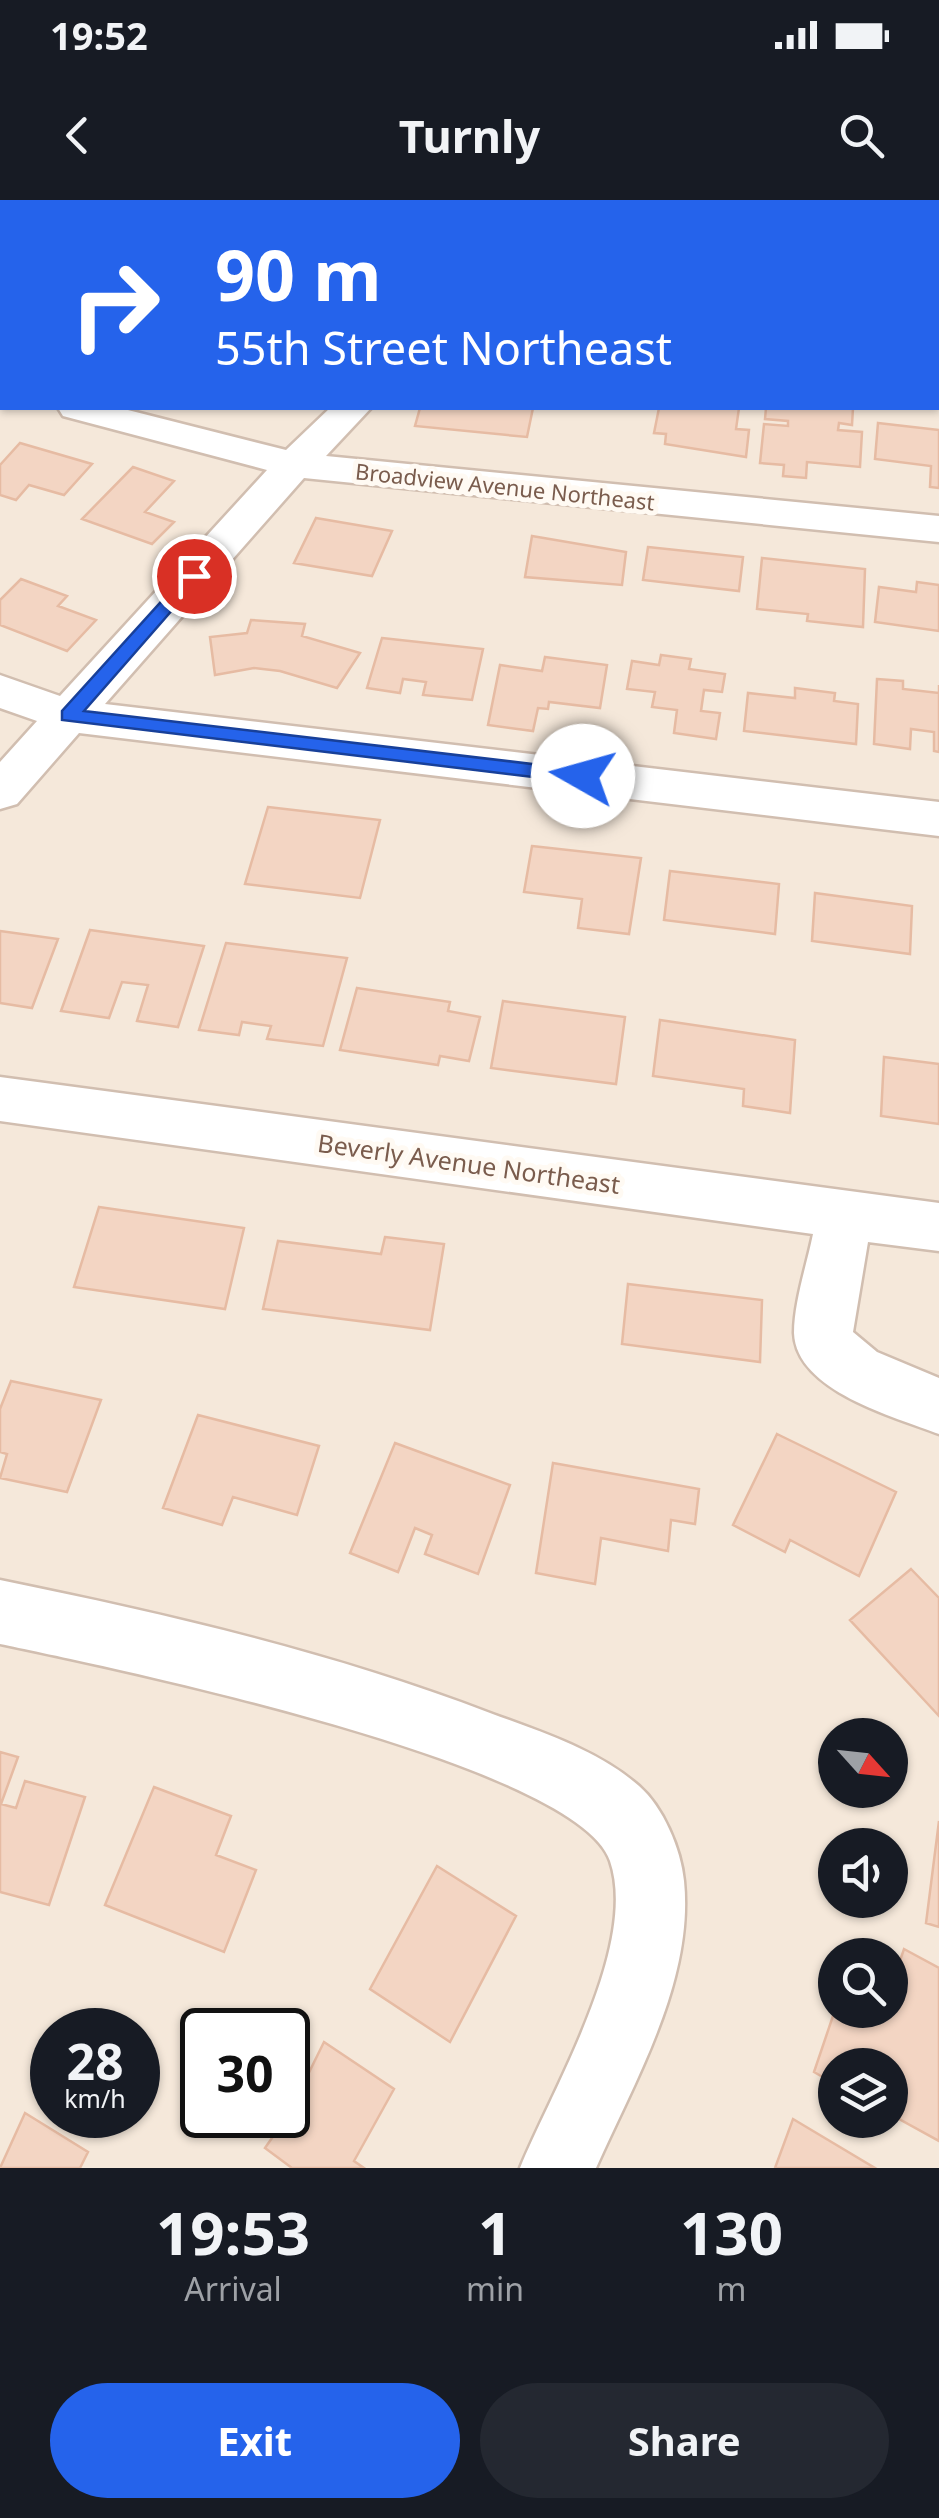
<!DOCTYPE html>
<html lang="en">
<head>
<meta charset="utf-8">
<style>
	:root { --surface:#171b24; --page:#242831; --text:#f1f3f6; --muted:#9ea1a6; --accent:#2563eb }
	body { margin:0; font-family:"Noto Sans",sans-serif; background:var(--page); color:var(--text); height:100vh; display:flex; flex-direction:column; font-size:38px; white-space:nowrap }
	* { box-sizing:border-box; margin:0 }
	p { font-size:32px; color:var(--muted) }
	.icon { flex:none; width:55px; height:55px; fill:none; stroke:currentColor; stroke-width:2; stroke-linecap:round; stroke-linejoin:round }
	.map { position:relative; height:1968px; overflow:hidden }
	.side { display:flex; flex-direction:column; background:var(--surface); flex:1 }
	.side>* { flex:none }
	.banner { position:absolute; left:0px; top:0px; width:940px; height:210px; box-shadow:0 2px 8px #0004; background:#2563eb; color:#fff; overflow:hidden }
	.needle { width:65px; rotate:117deg }
	.fabs { position:absolute; left:818px; top:1518px; display:grid; gap:20px }
	.fabs a { display:grid; place-items:center; width:90px; height:90px; border-radius:50%; background:var(--surface); box-shadow:0 2px 8px #0004; font-size:50px }
	.speed { position:absolute; left:30px; top:1808px; display:flex; gap:20px; font-size:50px; font-weight:700; text-align:center }
	.speed>* { display:grid; place-content:center; width:130px; height:130px; border-radius:50%; background:var(--surface); box-shadow:0 2px 8px #0004; line-height:1 }
	.speed small { font-size:25px; font-weight:400 }
	.speed .limit { border:5px solid #111; border-radius:15px; background:#fff; color:#111 }
	.pin { position:absolute; display:grid; place-items:center; width:85px; height:85px; color:#fff; margin:-42px; border:5px solid #fff; border-radius:50%; box-shadow:0 2px 10px #0007 }
	.me { position:absolute; width:110px; margin:-55px; rotate:277deg; stroke-linejoin:round; filter:drop-shadow(0 0 8px #0008) }
	.turn { display:flex; align-items:center; gap:35px; height:210px; padding:0 50px; font-size:45px }
	.turn .icon { width:130px; height:130px; stroke-width:2.5 }
	.turn b { display:block; font-size:70px; line-height:85px }
	.eta { display:flex; justify-content:space-evenly; align-items:center; height:170px; text-align:center }
	.eta b { font-size:60px; font-weight:700; line-height:70px }
	.action { display:flex; gap:20px; margin-top:auto; padding:20px 50px }
	.action a { flex:1; height:115px; border-radius:60px; background:var(--accent); color:#fff; font-size:40px; font-weight:700; line-height:115px; text-align:center }
	.action a+a { background:var(--page); color:var(--text) }
	.status { display:flex; justify-content:space-between; align-items:center; height:70px; padding:0 50px; background:var(--surface); direction:ltr }
	.status svg { height:28px; fill:currentColor }
	header { display:flex; justify-content:space-between; align-items:center; height:130px; padding:0 50px; background:var(--surface); font-size:45px; font-weight:700 }
	.map>svg:first-child { display:block }
</style>
</head>
<body>
<div class="status"><b>19:52</b><svg viewBox="0 0 49 12"><path d="M0 12V9h3v3zM5 12V6h3v6zM10 12V3h3v9zM15 12V0h3v12zM26 1h20v11H26zM47 4h2v5h-2z"/></svg></div>
<header><svg class="icon" aria-label="back" viewBox="0 0 24 24"><path d="M15 5l-7 7 7 7"/></svg>Turnly<svg class="icon" aria-label="search" viewBox="0 0 24 24"><circle cx="10" cy="10" r="6"/><path d="M15 15l6 6"/></svg></header>
<div class="map">
<svg width="939" height="1968" viewBox="0 0 939 1968">
	<rect width="100%" height="100%" fill="#fdf6ec"/>
	<path fill="#f5e8da" fill-rule="evenodd" d="M 496,0 L 939,0 L 939,1968 L 0,1968 L 0,77 L 2,208 L 938,208 L 938,2 L 490,2 ZM 835,1535 L 890,1535 L 890,1590 L 835,1590 ZM 835,1645 L 890,1645 L 890,1700 L 835,1700 ZM 835,1755 L 890,1755 L 890,1810 L 835,1810 ZM 52,1830 L 138,1830 L 138,1915 L 52,1915 ZM 202,1830 L 288,1830 L 288,1915 L 202,1915 ZM 835,1865 L 890,1865 L 890,1920 L 835,1920 Z"/>
	<path fill="#d8ecc9" d="M 0,0 L 496,0 L 2,2 L 2,78 Z"/>
	<path fill="#f3d5c3" stroke="#e6bba3" stroke-width="2.5" d="M 420,208 L 533,208 L 527,237 L 415,226 Z
		M 659,208 L 739,208 L 736,229 L 749,230 L 746,257 L 665,244 L 666,234 L 654,233 Z
		M 766,208 L 853,208 L 852,225 L 839,223 L 838,230 L 862,232 L 860,267 L 807,262 L 806,278 L 783,276 L 784,265 L 760,263 L 764,224 L 788,226 L 788,221 L 765,219 Z
		M 878,223 L 939,230 L 939,288 L 930,287 L 931,266 L 875,259 Z
		M 20,243 L 92,264 L 64,295 L 29,285 L 16,300 L 0,295 L 0,265 Z
		M 133,267 L 174,281 L 145,312 L 174,322 L 152,344 L 82,319 Z
		M 316,318 L 392,331 L 372,376 L 294,363 Z
		M 532,336 L 626,352 L 622,385 L 525,377 Z
		M 648,347 L 743,357 L 739,391 L 643,380 Z
		M 762,358 L 865,369 L 863,427 L 807,421 L 808,414 L 757,409 Z
		M 21,379 L 67,396 L 58,406 L 96,420 L 67,451 L 0,425 L 0,400 Z
		M 917,382 L 939,385 L 939,431 L 875,422 L 879,387 L 916,392 Z
		M 251,420 L 305,424 L 302,436 L 360,453 L 337,488 L 280,471 L 254,468 L 215,475 L 210,437 L 247,433 Z
		M 382,438 L 483,449 L 472,500 L 423,495 L 426,482 L 403,479 L 400,493 L 367,488 Z
		M 661,455 L 691,459 L 689,469 L 725,474 L 722,492 L 704,490 L 701,511 L 720,513 L 716,539 L 674,533 L 677,510 L 652,507 L 655,492 L 627,489 L 632,461 L 659,465 Z
		M 545,457 L 607,465 L 600,508 L 549,502 L 548,509 L 538,508 L 533,531 L 488,525 L 500,465 L 542,471 Z
		M 877,479 L 903,481 L 903,489 L 939,493 L 939,485 L 939,552 L 934,551 L 934,532 L 911,529 L 910,549 L 874,544 Z
		M 795,488 L 835,493 L 834,501 L 858,504 L 856,544 L 744,531 L 748,493 L 795,498 Z
		M 268,607 L 380,620 L 360,698 L 245,684 Z
		M 532,646 L 641,658 L 629,734 L 578,728 L 582,699 L 524,692 Z
		M 670,671 L 779,684 L 775,734 L 664,720 Z
		M 815,693 L 912,706 L 910,754 L 812,741 Z
		M 90,730 L 204,746 L 178,827 L 137,821 L 148,785 L 122,782 L 109,818 L 61,811 Z
		M 0,731 L 58,739 L 32,808 L 0,803 Z
		M 226,743 L 347,758 L 323,846 L 267,839 L 271,826 L 242,822 L 239,835 L 199,830 Z
		M 357,788 L 450,802 L 448,811 L 480,817 L 469,861 L 440,856 L 438,865 L 340,850 Z
		M 503,801 L 625,817 L 616,884 L 491,868 Z
		M 660,820 L 795,840 L 790,913 L 743,906 L 744,889 L 653,876 Z
		M 884,857 L 939,864 L 939,924 L 881,916 Z
		M 99,1007 L 244,1028 L 225,1109 L 74,1087 Z
		M 385,1037 L 444,1044 L 430,1130 L 263,1109 L 278,1041 L 381,1054 Z
		M 628,1084 L 762,1100 L 760,1162 L 622,1144 Z
		M 11,1181 L 101,1200 L 67,1292 L 0,1278 L 7,1254 L 0,1252 L 0,1209 Z
		M 198,1215 L 319,1246 L 297,1315 L 233,1297 L 222,1325 L 163,1308 Z
		M 777,1234 L 896,1292 L 859,1376 L 790,1340 L 785,1352 L 733,1325 Z
		M 395,1243 L 510,1285 L 478,1374 L 425,1354 L 432,1335 L 415,1328 L 398,1372 L 350,1353 Z
		M 553,1263 L 699,1289 L 695,1324 L 671,1320 L 668,1351 L 601,1338 L 595,1384 L 536,1373 Z
		M 911,1369 L 939,1398 L 939,1516 L 850,1420 Z
		M 0,1552 L 18,1557 L 1,1604 L 16,1608 L 25,1581 L 85,1597 L 49,1705 L 0,1692 Z
		M 154,1587 L 231,1616 L 216,1655 L 256,1670 L 224,1752 L 105,1705 Z
		M 939,1621 L 939,1727 L 926,1723 Z
		M 437,1666 L 516,1716 L 450,1842 L 370,1789 Z
		M 904,1749 L 939,1768 L 939,1941 L 890,1914 L 890,1865 L 835,1865 L 835,1884 L 814,1872 L 835,1810 L 890,1810 L 890,1790 Z
		M 324,1842 L 394,1889 L 354,1961 L 364,1968 L 292,1968 L 265,1948 L 288,1915 Z
		M 25,1913 L 88,1952 L 80,1968 L 0,1968 Z
		M 793,1919 L 875,1968 L 775,1968 Z"/>
	<g fill="none" stroke-linecap="round" stroke-linejoin="round">
		<g stroke="#d1beb0" stroke-width="5">
			<path id="minor" d="M 938,90 L 939,90 L 939,112 L 938,112 Z
				M 0,176 L 2,176 L 2,199 L 0,199 Z
				M 58,208 L 120,208 L 286,250 L 330,208 L 371,208 L 326,256 L 939,316 L 939,342 L 304,278 L 105,504 L 939,602 L 939,636 L 79,533 L 17,604 L 0,609 L 0,562 L 37,521 L 0,508 L 0,475 L 60,496 L 267,270 L 63,216 Z
				M 0,877 L 939,1003 L 939,1051 L 868,1042 L 853,1132 L 877,1152 L 939,1178 L 939,1234 C 895,1217 796,1191 794,1133 C 794,1102 807,1064 813,1034 L 0,921 Z
				M 0,1380 C 166,1414 331,1452 490,1513 C 541,1532 598,1550 639,1586 C 663,1607 681,1649 684,1681 C 694,1780 635,1880 596,1968 L 520,1968 C 552,1890 639,1745 610,1661 C 577,1563 105,1466 0,1444 Z"/>
		</g>
		<use href="#minor" fill="#fff" fill-rule="evenodd"/>
	</g>
	<path fill="#2563eb" stroke="#184099" stroke-width="2.5" d="M 188,372 L 202,376 L 84,511 L 583,570 L 593,576 L 583,583 L 62,520 L 62,511 Z"/>
	<g text-anchor="middle" dominant-baseline="central" stroke-width="10" stroke-linejoin="round" paint-order="stroke">
		<g font-size="22" fill="#7a5c4d" stroke="#fffaf3">
			<text transform="translate(505 286) rotate(6)">Broadview Avenue Northeast</text>
		</g>
		<g font-size="25" fill="#7a5c4d" stroke="#fffaf3">
			<text transform="translate(469 963) rotate(8)">Beverly Avenue Northeast</text>
		</g>
	</g>
</svg>
<div class="fabs">
<a><svg class="needle" viewBox="-14 -14 28 28"><path d="M0-13l5 13h-10z" fill="#e53935"/><path d="M0 13l5-13h-10z" fill="#9ea1a6"/></svg></a>
<a><svg class="icon" aria-label="sound" viewBox="0 0 24 24"><path d="M4 9h4l5-4v14l-5-4H4zM17 9q2 3 0 6"/></svg></a>
<a><svg class="icon" aria-label="search" viewBox="0 0 24 24"><circle cx="10" cy="10" r="6"/><path d="M15 15l6 6"/></svg></a>
<a><svg class="icon" aria-label="layers" viewBox="0 0 24 24"><path d="M12 4l9 5-9 5-9-5zM3 14l9 5 9-5"/></svg></a>
</div>
<div class="speed"><div>28<small>km/h</small></div><div class="limit">30</div></div>
<div class="pin" style="left:194px;top:376px;background:#d93025"><svg class="icon" aria-label="arrive" viewBox="0 0 24 24"><path d="M6 21V4h12l-3 4 3 4H6"/></svg></div>
<svg class="me" style="left:583px;top:576px" viewBox="-20 -20 40 40"><circle r="19" fill="#fff"/><path d="M0-13L10 11 0 6-10 11z" fill="#2563eb"/></svg>
<div class="banner">
<div class="turn"><svg class="icon" aria-label="right" viewBox="0 0 24 24"><path d="M7 20v-9h11M14 6l5 5-5 5"/></svg><div><b>90 m</b>55th Street Northeast</div></div>
</div>
</div>
<section class="side">
<div class="eta">
<div><b>19:53</b><p>Arrival</p></div>
<div><b>1</b><p>min</p></div>
<div><b>130</b><p>m</p></div>
</div>
<div class="action"><a>Exit</a><a>Share</a></div>
</section>
</body>
</html>
